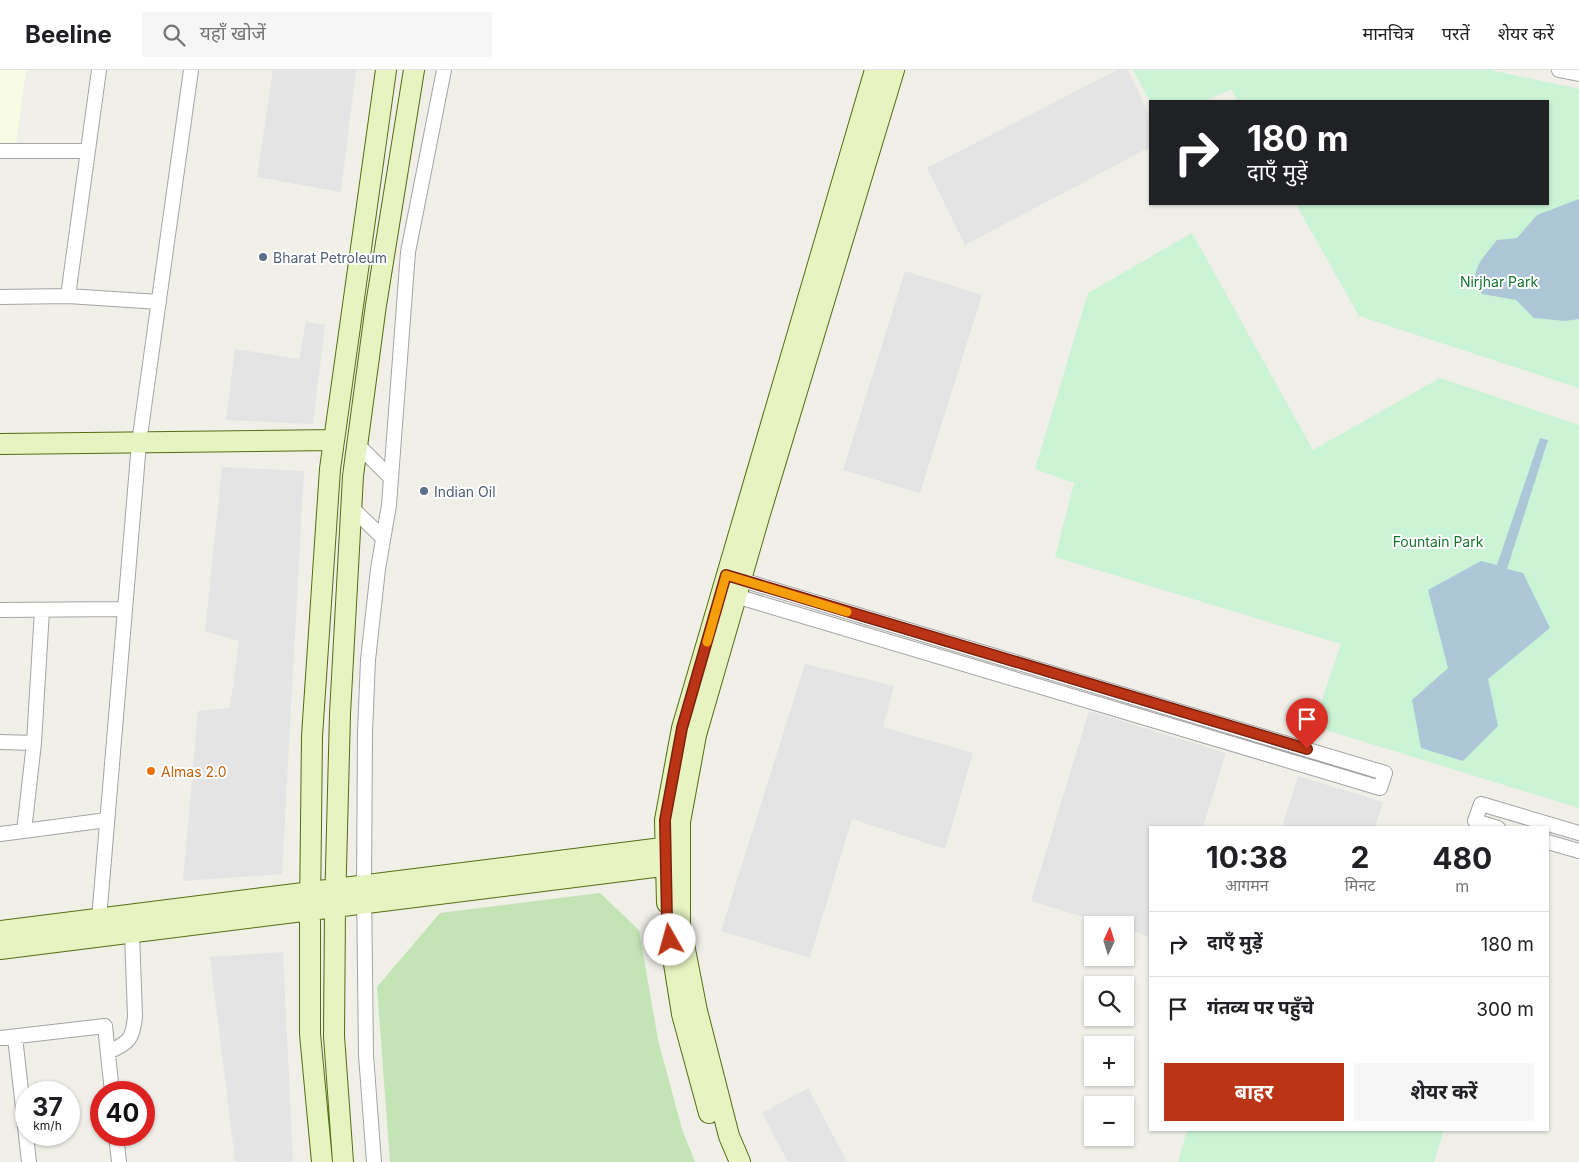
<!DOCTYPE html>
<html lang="hi">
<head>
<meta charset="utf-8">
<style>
	:root { --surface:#fff; --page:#f6f6f6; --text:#202124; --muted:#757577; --line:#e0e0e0; --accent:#bb3415 }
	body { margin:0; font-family:Inter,"Noto Sans Devanagari",sans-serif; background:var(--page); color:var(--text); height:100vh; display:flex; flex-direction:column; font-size:19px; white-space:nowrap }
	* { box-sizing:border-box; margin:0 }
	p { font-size:16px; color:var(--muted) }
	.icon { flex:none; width:28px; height:28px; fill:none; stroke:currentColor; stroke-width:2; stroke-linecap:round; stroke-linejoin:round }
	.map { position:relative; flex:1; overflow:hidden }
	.drawer { position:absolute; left:1149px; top:756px; width:400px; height:305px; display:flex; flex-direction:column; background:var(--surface); border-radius:0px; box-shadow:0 1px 4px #0004 }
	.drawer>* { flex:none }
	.banner { position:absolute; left:1149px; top:30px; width:400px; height:105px; border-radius:0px; box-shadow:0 1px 4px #0004; background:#202124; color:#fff; overflow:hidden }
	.needle { width:32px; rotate:4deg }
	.fabs { position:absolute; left:1084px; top:846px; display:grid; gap:10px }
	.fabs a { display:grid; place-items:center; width:50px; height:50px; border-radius:0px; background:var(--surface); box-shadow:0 1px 4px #0004; font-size:25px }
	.speed { position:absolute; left:15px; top:1011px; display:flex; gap:10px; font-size:25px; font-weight:700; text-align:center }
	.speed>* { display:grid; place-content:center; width:65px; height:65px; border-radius:50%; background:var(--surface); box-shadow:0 1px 4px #0004; line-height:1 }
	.speed small { font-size:12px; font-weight:400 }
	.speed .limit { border:8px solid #d22; background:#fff; color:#111 }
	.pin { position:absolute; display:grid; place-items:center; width:42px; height:42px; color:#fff; margin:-51px -21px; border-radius:50% 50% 50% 0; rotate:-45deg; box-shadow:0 0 5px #0007 }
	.pin .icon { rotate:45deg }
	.me { position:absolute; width:55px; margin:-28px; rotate:353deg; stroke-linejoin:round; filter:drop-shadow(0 0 4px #0008) }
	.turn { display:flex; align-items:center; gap:18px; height:105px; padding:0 15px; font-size:22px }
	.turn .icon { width:65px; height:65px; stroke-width:2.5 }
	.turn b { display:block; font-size:35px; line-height:42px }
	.eta { display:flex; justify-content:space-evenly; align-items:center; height:85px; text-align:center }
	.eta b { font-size:30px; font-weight:700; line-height:35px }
	.button { display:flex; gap:10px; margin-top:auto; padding:10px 15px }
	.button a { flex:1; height:58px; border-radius:0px; background:var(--accent); color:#fff; font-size:20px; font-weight:700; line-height:58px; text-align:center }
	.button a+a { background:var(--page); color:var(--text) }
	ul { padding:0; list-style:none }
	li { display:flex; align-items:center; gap:15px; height:65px; padding:0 15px; border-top:1px solid var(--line) }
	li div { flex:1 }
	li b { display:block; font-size:19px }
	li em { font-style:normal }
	header { display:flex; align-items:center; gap:30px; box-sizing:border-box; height:70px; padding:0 25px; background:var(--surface); border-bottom:1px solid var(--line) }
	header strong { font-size:24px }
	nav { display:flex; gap:28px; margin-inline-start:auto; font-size:18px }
	.search { width:350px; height:45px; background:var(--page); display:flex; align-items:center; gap:12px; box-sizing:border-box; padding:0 18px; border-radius:0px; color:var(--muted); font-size:19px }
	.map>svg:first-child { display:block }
</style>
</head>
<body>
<header>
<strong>Beeline</strong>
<div class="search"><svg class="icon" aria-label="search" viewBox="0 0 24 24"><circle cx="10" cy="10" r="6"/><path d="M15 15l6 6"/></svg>यहाँ खोजें</div>
<nav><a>मानचित्र</a><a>परतें</a><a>शेयर करें</a></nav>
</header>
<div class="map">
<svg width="1579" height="1092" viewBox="0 0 1579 1092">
	<rect width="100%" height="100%" fill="#f0efe8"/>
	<path fill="#f8fce5" d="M 0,0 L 26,0 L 16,74 L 0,74 Z"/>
	<path fill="#c3e4b4" d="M 600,823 L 639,860 L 658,970 L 682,1059 L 695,1092 L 390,1092 L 377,917 L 440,843 Z"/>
	<path fill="#caf4d5" d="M 1133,0 L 1490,0 L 1579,19 L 1579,318 L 1359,246 L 1296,134 L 1548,134 L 1548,31 L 1238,31 L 1231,19 L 1205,31 L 1150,31 Z
		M 1192,163 L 1313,380 L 1440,308 L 1579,355 L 1579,738 L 1313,656 L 1341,574 L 1055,487 L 1074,413 L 1035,399 L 1088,223 Z
		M 1187,1060 L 1444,1060 L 1434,1092 L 1178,1092 Z"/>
	<path fill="#e4e4e4" d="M 273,0 L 356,0 L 341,122 L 257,107 Z
		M 1117,0 L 1128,0 L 1150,47 L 1150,77 L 965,175 L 927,98 Z
		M 905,201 L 982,225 L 920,423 L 843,400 Z
		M 306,252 L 325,255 L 313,354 L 226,350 L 235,279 L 299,289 Z
		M 222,397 L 304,401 L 282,804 L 183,811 L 198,641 L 230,638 L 239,571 L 205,561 Z
		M 805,594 L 894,616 L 883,657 L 973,683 L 945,779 L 852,749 L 810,888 L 721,861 Z
		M 1089,641 L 1226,683 L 1203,757 L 1150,758 L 1150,867 L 1125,859 L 1125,855 L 1110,855 L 1031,831 Z
		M 1298,706 L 1383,732 L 1375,757 L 1282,757 Z
		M 283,882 L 293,1092 L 235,1092 L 210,887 Z
		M 808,1018 L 847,1092 L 788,1092 L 762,1043 Z"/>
	<path fill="#adc7d8" d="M 1579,129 L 1579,249 L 1565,251 L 1534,248 L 1516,230 L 1482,224 C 1465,203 1484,187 1497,170 L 1517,168 L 1537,145 Z
		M 1540,368 L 1548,370 L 1507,499 L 1523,503 L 1550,558 L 1488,609 L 1498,656 L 1463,691 L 1421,678 L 1412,630 L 1448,598 L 1428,520 L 1481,491 L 1497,495 Z"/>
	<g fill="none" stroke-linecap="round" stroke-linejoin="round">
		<g stroke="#a4a4a4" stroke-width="16">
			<path id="street" d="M 1559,0 L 1579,4
				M 0,81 L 88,81
				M 68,226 L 99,0
				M 0,227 L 68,226 L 159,232
				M 357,374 L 391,408
				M 351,437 L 382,467
				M 729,524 L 1380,718 L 1385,703 L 732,507
				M 0,540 L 125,539
				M 0,672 L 34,673
				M 1498,758 L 1475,751 L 1481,734 L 1579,763
				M 24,761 L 34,673 L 42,540
				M 0,764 L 107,750
				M 1548,772 L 1579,781
				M 99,849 L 139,373 L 191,0
				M 15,967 L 29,1092
				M 0,968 L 105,956 L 112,1022
				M 108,982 C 129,973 133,969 135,946 L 132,863
				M 116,1065 L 119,1092
				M 374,1092 L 366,985 L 364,816 L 365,662 L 368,590 L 378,499 L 389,435 L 391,408 L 408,182 L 444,0"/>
		</g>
		<g stroke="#536e11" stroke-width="22">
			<path id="secondary" d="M 0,374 L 334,370
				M 667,833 L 665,750 L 682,658 L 875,0
				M 0,861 L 678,776
				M 0,879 L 678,794
				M 672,881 L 682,944 L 709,1043
				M 322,1092 L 310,964 L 310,841 L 312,666 L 330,399 L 386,0
				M 343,1092 L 334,966 L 335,837 L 340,644 L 353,406 L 376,235 L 414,0
				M 740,1092 L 729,1066 L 697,941 L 680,854 L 680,752 L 696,665 L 759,447 L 894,0"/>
		</g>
		<use href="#street" stroke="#fff" stroke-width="14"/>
		<use href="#secondary" stroke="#e8f3c2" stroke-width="20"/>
	</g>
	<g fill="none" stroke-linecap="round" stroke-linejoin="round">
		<g stroke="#7a220e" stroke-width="12">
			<path id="route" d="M 670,870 L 667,851 L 665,750 L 682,658 L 726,505 L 1307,679"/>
		</g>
		<use href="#route" stroke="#bb3415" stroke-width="9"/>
		<path stroke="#f59e0b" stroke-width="9" d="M 707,572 L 726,505 L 847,542"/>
	</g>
	<g fill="#5c6f8a" stroke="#fff" stroke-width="2">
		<circle cx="263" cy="187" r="5"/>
		<circle cx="424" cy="421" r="5"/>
	</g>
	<circle fill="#e8710a" stroke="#fff" stroke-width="2" cx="151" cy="701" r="5"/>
	<g text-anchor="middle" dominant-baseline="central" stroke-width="4" stroke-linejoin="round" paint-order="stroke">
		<g font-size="14" fill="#4e5e75" stroke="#fff" text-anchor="start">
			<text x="273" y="187">Bharat Petroleum</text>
			<text x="434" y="421">Indian Oil</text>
		</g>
		<g font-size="14" fill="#187531" stroke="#fff">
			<text x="1499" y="211">Nirjhar Park</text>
			<text x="1438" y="471">Fountain Park</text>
		</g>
		<g font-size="14" fill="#c56008" stroke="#fff" text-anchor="start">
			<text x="161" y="701">Almas 2.0</text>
		</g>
	</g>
</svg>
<div class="fabs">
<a><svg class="needle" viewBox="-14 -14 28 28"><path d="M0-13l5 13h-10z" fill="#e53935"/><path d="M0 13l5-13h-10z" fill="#757577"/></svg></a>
<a><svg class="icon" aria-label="search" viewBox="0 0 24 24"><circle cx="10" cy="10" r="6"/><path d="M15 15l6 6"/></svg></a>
<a>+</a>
<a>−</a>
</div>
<div class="speed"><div>37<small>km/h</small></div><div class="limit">40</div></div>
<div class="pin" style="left:1307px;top:679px;background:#d93025"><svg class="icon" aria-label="arrive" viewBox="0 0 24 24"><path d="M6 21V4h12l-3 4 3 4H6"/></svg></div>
<svg class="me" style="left:670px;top:870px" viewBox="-20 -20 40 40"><circle r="19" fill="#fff"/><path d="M0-13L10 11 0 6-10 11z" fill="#bb3415"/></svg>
<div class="banner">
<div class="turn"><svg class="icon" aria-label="right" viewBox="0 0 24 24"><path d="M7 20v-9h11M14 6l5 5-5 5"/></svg><div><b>180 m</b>दाएँ मुड़ें</div></div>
</div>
<section class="drawer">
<div class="eta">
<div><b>10:38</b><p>आगमन</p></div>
<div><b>2</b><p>मिनट</p></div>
<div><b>480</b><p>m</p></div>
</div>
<ul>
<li><svg class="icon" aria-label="right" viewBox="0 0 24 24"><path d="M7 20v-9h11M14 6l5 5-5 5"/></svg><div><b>दाएँ मुड़ें</b></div><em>180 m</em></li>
<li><svg class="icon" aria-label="arrive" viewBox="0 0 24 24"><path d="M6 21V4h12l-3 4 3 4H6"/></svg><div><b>गंतव्य पर पहुँचे</b></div><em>300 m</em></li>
</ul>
<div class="button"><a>बाहर</a><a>शेयर करें</a></div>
</section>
</div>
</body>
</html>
